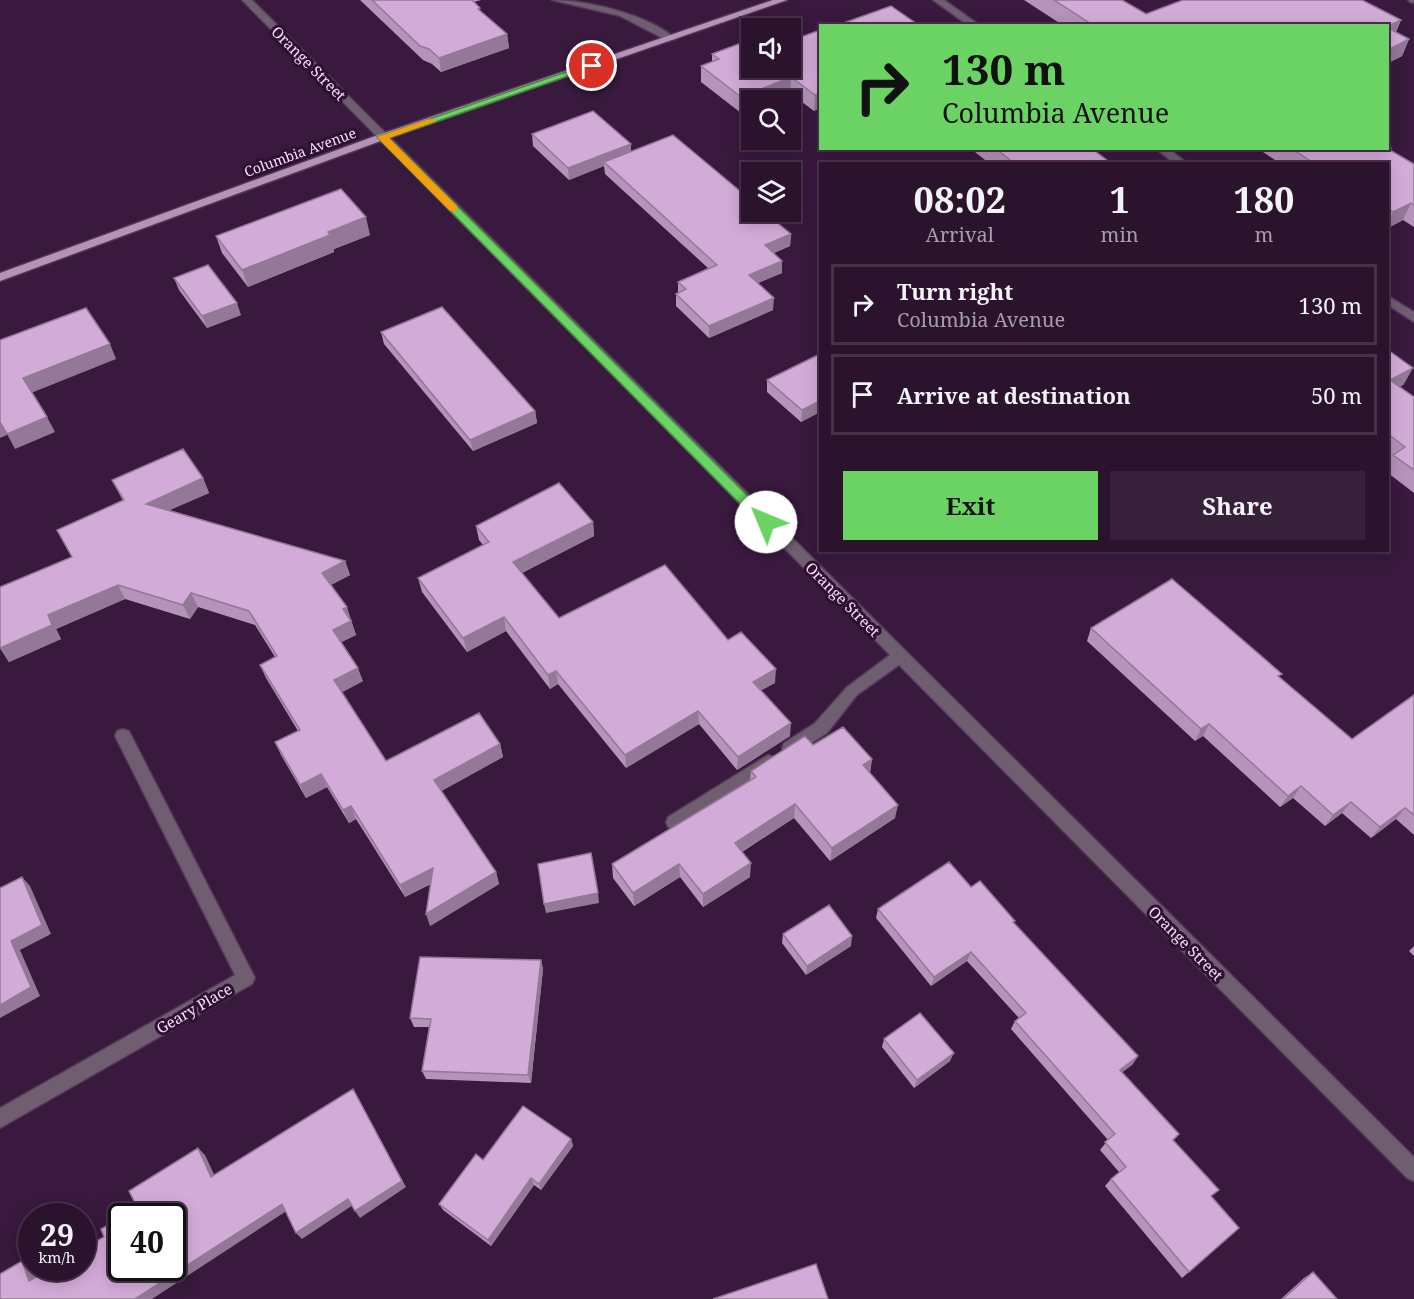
<!DOCTYPE html>
<html lang="en">
<head>
<meta charset="utf-8">
<style>
	:root { --surface:#2b132e; --page:#37203a; --text:#f1f3f6; --muted:#a69eaa; --line:#47324a; --accent:#6ad363 }
	body { margin:0; font-family:"Noto Serif",serif; background:var(--page); color:var(--text); height:100vh; display:flex; flex-direction:column; font-size:22px; white-space:nowrap }
	* { box-sizing:border-box; margin:0 }
	p { font-size:20px; color:var(--muted) }
	.icon { flex:none; width:33px; height:33px; fill:none; stroke:currentColor; stroke-width:2; stroke-linecap:round; stroke-linejoin:round }
	.map { position:relative; flex:1; overflow:hidden }
	.side { position:absolute; left:819px; top:162px; width:570px; height:390px; display:flex; flex-direction:column; background:var(--surface); border-radius:0px; box-shadow:0 3px 15px #0003,0 0 0 2px var(--line) }
	.side>* { flex:none }
	.top-card { position:absolute; left:819px; top:24px; width:570px; height:126px; border-radius:0px; box-shadow:0 3px 15px #0003,0 0 0 2px var(--line); background:#6ad363; color:#111; overflow:hidden }
	.tools { position:absolute; left:741px; top:18px; display:grid; gap:12px }
	.tools a { display:grid; place-items:center; width:60px; height:60px; border-radius:0px; background:var(--surface); box-shadow:0 3px 15px #0003,0 0 0 2px var(--line); font-size:30px }
	.speed { position:absolute; left:18px; top:1203px; display:flex; gap:12px; font-size:30px; font-weight:700; text-align:center }
	.speed>* { display:grid; place-content:center; width:78px; height:78px; border-radius:50%; background:var(--surface); box-shadow:0 3px 15px #0003,0 0 0 2px var(--line); line-height:1 }
	.speed small { font-size:15px; font-weight:400 }
	.speed .limit { border:3px solid #111; border-radius:9px; background:#fff; color:#111 }
	.pin { position:absolute; display:grid; place-items:center; width:51px; height:51px; color:#fff; margin:-26px; border:3px solid #fff; border-radius:50%; box-shadow:0 2px 6px #0007 }
	.me { position:absolute; width:66px; margin:-33px; rotate:315deg; stroke-linejoin:round; filter:drop-shadow(0 0 4px #0008) }
	.turn { display:flex; align-items:center; gap:21px; height:126px; padding:0 24px; font-size:27px }
	.turn .icon { width:78px; height:78px; stroke-width:2.5 }
	.turn b { display:block; font-size:42px; line-height:51px }
	.eta { display:flex; justify-content:space-evenly; align-items:center; height:102px; text-align:center }
	.eta b { font-size:36px; font-weight:700; line-height:42px }
	.button { display:flex; gap:12px; margin-top:auto; padding:12px 24px }
	.button a { flex:1; height:69px; border-radius:0px; background:var(--accent); color:#111; font-size:24px; font-weight:700; line-height:69px; text-align:center }
	.button a+a { background:var(--page); color:var(--text) }
	ul { padding:0; list-style:none }
	li { display:flex; align-items:center; gap:18px; height:81px; margin:0 12px 9px; padding:0 12px; border:3px solid var(--line); border-radius:0px }
	li div { flex:1 }
	li b { display:block; font-size:22px }
	li em { font-style:normal }
	.map>svg:first-child { display:block }
</style>
</head>
<body>
<div class="map">
<svg width="1414" height="1299" viewBox="0 0 1414 1299">
	<rect width="100%" height="100%" fill="#39193e"/>
	<g fill="none" stroke-linecap="round" stroke-linejoin="round">
		<g stroke="#533558" stroke-width="3">
			<path id="minor" d="M 242,0 L 252,0 L 1414,1157 L 1414,1181 L 1407,1178 L 899,665 L 857,695 L 827,733 L 796,753 L 790,755 L 784,753 L 782,748 L 784,743 L 815,723 L 847,687 L 890,655 Z
				M 552,0 C 588,0 649,15 676,39 L 668,41 L 620,16 Z
				M 933,0 L 944,0 L 981,26 L 969,26 Z
				M 1408,0 L 1414,0 L 1414,3 L 1410,2 Z
				M 1155,148 L 1168,148 L 1188,164 L 1175,164 Z
				M 1388,296 L 1414,312 L 1414,322 L 1388,305 Z
				M 123,729 L 129,731 L 255,978 L 252,984 L 0,1128 L 0,1108 L 235,975 L 115,736 L 117,731 Z
				M 768,755 L 774,757 L 776,762 L 774,767 L 680,827 L 674,829 L 668,827 L 666,822 L 668,817 Z"/>
		</g>
		<g stroke="#533558" stroke-width="3">
			<path id="major" d="M 773,0 L 787,0 L 386,139 L 0,281 L 0,273 L 378,135 Z"/>
		</g>
		<use href="#minor" fill="#6e5e70" fill-rule="evenodd"/>
		<use href="#major" fill="#b593b9" fill-rule="evenodd"/>
	</g>
	<path fill="#b593ba" d="M 360,0 L 481,0 L 474,2 L 481,12 L 507,34 L 509,48 L 441,72 L 432,64 L 423,60 Z
		M 1024,0 L 1122,0 L 1146,14 L 1183,0 L 1362,0 L 1401,20 L 1396,32 L 1409,39 L 1402,56 L 1388,63 L 1388,26 L 1064,26 Z
		M 820,30 L 820,108 L 814,111 L 790,93 L 752,100 L 752,109 L 741,113 L 701,82 L 701,66 L 712,62 L 712,54 L 752,68 Z
		M 532,134 L 631,144 L 631,151 L 791,234 L 790,246 L 774,253 L 782,273 L 758,283 L 773,310 L 709,338 L 676,306 L 676,294 L 678,293 L 678,282 L 708,268 L 605,174 L 604,166 L 569,180 L 533,146 Z
		M 970,148 L 1079,148 L 1112,164 L 990,164 Z
		M 1257,148 L 1391,148 L 1390,150 L 1414,164 L 1414,227 L 1403,220 L 1388,228 L 1388,164 L 1281,164 Z
		M 370,235 L 334,249 L 334,252 L 248,287 L 222,253 L 216,236 Z
		M 174,278 L 241,315 L 207,328 L 179,290 Z
		M 381,332 L 535,411 L 537,423 L 473,451 L 384,344 Z
		M 1388,350 L 1404,384 L 1400,387 L 1414,397 L 1414,493 L 1388,473 L 1388,465 L 1391,459 L 1388,457 Z
		M 820,354 L 820,412 L 801,422 L 767,392 L 767,380 Z
		M 203,478 L 209,493 L 169,510 L 345,561 L 350,575 L 331,585 L 352,621 L 351,621 L 356,635 L 341,642 L 363,681 L 342,692 L 386,761 L 500,744 L 503,757 L 441,791 L 496,872 L 499,884 L 430,926 L 431,884 L 405,897 L 356,819 L 349,823 L 327,787 L 306,798 L 281,755 L 275,742 L 298,731 L 266,678 L 260,665 L 275,657 L 255,625 L 198,607 L 190,619 L 125,599 L 56,629 L 61,639 L 9,662 L 0,648 L 72,558 L 123,501 L 112,480 Z
		M 593,522 L 594,536 L 522,573 L 559,618 L 728,640 L 775,683 L 761,690 L 790,736 L 737,770 L 699,724 L 626,768 L 558,684 L 550,689 L 506,631 L 467,652 L 422,592 L 418,578 L 483,545 L 479,540 L 476,526 Z
		M 1091,628 L 1280,678 L 1352,739 L 1414,695 L 1414,835 L 1396,819 L 1371,838 L 1342,813 L 1325,826 L 1293,798 L 1280,807 L 1203,736 L 1195,741 L 1087,641 Z
		M 813,745 L 872,759 L 870,773 L 895,818 L 830,861 L 794,818 L 742,852 L 750,877 L 703,907 L 680,877 L 634,906 L 613,878 L 612,864 L 750,780 L 751,771 Z
		M 971,887 L 1014,923 L 1138,1056 L 1132,1065 L 1122,1072 L 1173,1141 L 1211,1196 L 1189,1272 L 1182,1278 L 1105,1186 L 1111,1179 L 1119,1172 L 1100,1150 L 1108,1140 L 1011,1029 L 1015,1021 L 1019,1018 L 967,961 L 931,986 L 876,918 L 878,909 Z
		M 783,934 L 851,946 L 806,975 L 782,943 Z
		M 1414,946 L 1414,956 L 1409,951 Z
		M 541,960 L 543,969 L 531,1083 L 426,1079 L 422,1071 L 429,1027 L 414,1027 L 410,1018 Z
		M 884,1039 L 950,1061 L 914,1088 L 882,1047 Z
		M 571,1139 L 573,1146 L 541,1190 L 534,1185 L 491,1246 L 443,1210 L 439,1204 L 483,1160 Z
		M 1313,1272 L 1337,1299 L 1281,1299 L 1304,1278 Z"/>
	<path fill="#947897" d="M 1401,20 L 1394,36 L 1388,40 L 1388,26 Z
		M 507,34 L 509,48 L 441,72 L 439,58 Z
		M 1409,39 L 1402,56 L 1388,63 L 1388,50 Z
		M 791,77 L 790,93 L 773,100 L 752,100 L 752,109 L 741,113 L 741,97 Z
		M 820,93 L 820,108 L 814,111 L 815,95 Z
		M 631,144 L 631,155 L 604,162 L 604,166 L 569,180 L 568,168 Z
		M 1411,203 L 1403,220 L 1388,228 L 1388,224 L 1393,212 Z
		M 366,217 L 370,235 L 334,249 L 334,252 L 248,287 L 242,270 L 328,232 Z
		M 791,234 L 790,246 L 764,257 L 765,245 Z
		M 782,261 L 782,273 L 748,287 L 749,275 Z
		M 774,298 L 773,310 L 709,338 L 709,326 Z
		M 237,303 L 241,315 L 207,328 L 202,316 Z
		M 110,344 L 116,359 L 31,393 L 23,378 Z
		M 1413,368 L 1404,384 L 1388,393 L 1390,380 Z
		M 820,401 L 820,412 L 801,422 L 802,410 Z
		M 535,411 L 537,423 L 473,451 L 470,440 Z
		M 47,417 L 55,432 L 15,449 L 7,434 Z
		M 0,422 L 7,435 L 0,438 Z
		M 203,478 L 209,493 L 152,518 L 146,504 Z
		M 593,522 L 594,536 L 515,576 L 513,562 Z
		M 345,561 L 350,575 L 327,587 L 322,573 Z
		M 118,585 L 125,599 L 56,629 L 61,639 L 9,662 L 0,648 L 48,615 Z
		M 191,593 L 198,607 L 190,619 L 183,605 Z
		M 347,607 L 356,635 L 338,644 L 333,630 L 343,609 Z
		M 504,617 L 506,631 L 467,652 L 463,638 Z
		M 358,668 L 363,681 L 339,694 L 334,680 Z
		M 776,669 L 775,683 L 753,695 L 753,682 Z
		M 556,671 L 558,684 L 550,689 L 548,675 Z
		M 698,711 L 699,724 L 626,768 L 625,755 Z
		M 791,723 L 790,736 L 737,770 L 738,757 Z
		M 1209,724 L 1203,736 L 1195,741 L 1201,729 Z
		M 500,744 L 503,757 L 438,793 L 434,780 Z
		M 872,759 L 870,773 L 863,765 Z
		M 321,774 L 327,787 L 306,798 L 300,785 Z
		M 1301,786 L 1293,798 L 1280,807 L 1288,796 Z
		M 1351,802 L 1342,813 L 1325,826 L 1333,815 Z
		M 795,804 L 794,818 L 734,856 L 735,843 Z
		M 898,805 L 895,818 L 830,861 L 832,848 Z
		M 351,806 L 356,819 L 349,823 L 343,810 Z
		M 1405,808 L 1396,819 L 1371,838 L 1380,827 Z
		M 751,863 L 750,877 L 703,907 L 703,894 Z
		M 679,864 L 680,877 L 634,906 L 633,893 Z
		M 433,868 L 437,880 L 405,897 L 400,885 Z
		M 496,872 L 499,884 L 430,926 L 426,914 Z
		M 22,877 L 30,886 L 51,934 L 20,950 L 40,996 L 0,1018 L 0,1005 Z
		M 598,893 L 599,903 L 546,913 L 544,904 Z
		M 852,936 L 851,946 L 806,975 L 807,966 Z
		M 971,952 L 967,961 L 931,986 L 934,977 Z
		M 541,960 L 543,969 L 531,1083 L 528,1075 Z
		M 954,1053 L 950,1061 L 914,1088 L 917,1080 Z
		M 1138,1056 L 1132,1065 L 1115,1078 L 1120,1070 Z
		M 353,1089 L 406,1187 L 360,1218 L 355,1211 Z
		M 571,1139 L 573,1146 L 541,1190 L 539,1184 Z
		M 198,1148 L 205,1155 L 218,1183 L 211,1177 Z
		M 531,1178 L 534,1185 L 491,1246 L 488,1240 Z
		M 348,1199 L 353,1205 L 302,1239 L 296,1233 Z
		M 282,1204 L 288,1210 L 152,1299 L 135,1299 Z
		M 22,1261 L 32,1267 L 39,1286 L 29,1281 Z"/>
	<path fill="#d3abd8" stroke="#947897" stroke-width="1.5" d="M 372,0 L 472,0 L 480,8 L 478,9 L 507,34 L 439,58 L 429,49 L 420,46 Z
		M 1054,0 L 1122,0 L 1146,14 L 1183,0 L 1362,0 L 1401,20 L 1388,26 L 1094,26 Z
		M 891,6 L 920,26 L 835,26 Z
		M 1388,28 L 1409,39 L 1388,50 Z
		M 820,30 L 820,93 L 815,95 L 791,77 L 741,97 L 701,66 L 719,59 L 712,54 L 752,39 L 752,68 L 790,68 L 790,41 Z
		M 593,111 L 631,144 L 568,168 L 532,134 Z
		M 673,135 L 752,201 L 752,212 L 764,212 L 791,234 L 765,245 L 782,261 L 749,275 L 774,298 L 709,326 L 676,294 L 686,289 L 678,282 L 717,265 L 604,162 Z
		M 1388,146 L 1391,148 L 1388,149 L 1414,164 L 1414,205 L 1411,203 L 1393,212 L 1388,209 L 1388,164 L 1315,164 L 1291,148 L 1388,148 Z
		M 995,148 L 1079,148 L 1081,150 L 1085,148 L 1091,148 L 1112,164 L 1015,164 Z
		M 341,189 L 366,217 L 328,232 L 330,235 L 242,270 L 216,236 Z
		M 208,265 L 237,303 L 202,316 L 174,278 Z
		M 442,307 L 535,411 L 470,440 L 381,332 Z
		M 86,308 L 110,344 L 23,378 L 47,417 L 7,434 L 0,422 L 0,340 Z
		M 1388,350 L 1413,368 L 1390,380 L 1414,397 L 1414,470 L 1393,455 L 1405,447 L 1388,434 Z
		M 820,354 L 820,401 L 802,410 L 767,380 Z
		M 183,449 L 203,478 L 146,504 L 345,561 L 322,573 L 347,607 L 343,609 L 351,621 L 333,630 L 358,668 L 334,680 L 386,761 L 479,713 L 500,744 L 434,780 L 496,872 L 426,914 L 433,868 L 400,885 L 351,806 L 343,810 L 321,774 L 300,785 L 275,742 L 300,730 L 260,665 L 277,656 L 249,611 L 191,593 L 183,605 L 118,585 L 48,615 L 52,625 L 0,648 L 0,587 L 72,557 L 57,530 L 124,500 L 112,480 Z
		M 559,483 L 593,522 L 513,562 L 559,618 L 665,565 L 728,640 L 741,632 L 776,669 L 753,682 L 791,723 L 738,757 L 698,711 L 625,755 L 556,671 L 548,675 L 504,617 L 463,638 L 418,578 L 489,542 L 476,526 Z
		M 1172,579 L 1282,674 L 1278,676 L 1352,739 L 1414,695 L 1414,815 L 1405,808 L 1380,827 L 1351,802 L 1333,815 L 1301,786 L 1288,796 L 1209,724 L 1201,729 L 1091,628 Z
		M 843,727 L 872,759 L 863,765 L 898,805 L 832,848 L 795,804 L 735,843 L 751,863 L 703,894 L 679,864 L 633,893 L 612,864 L 756,777 L 751,771 L 805,736 L 813,745 Z
		M 591,853 L 598,893 L 544,904 L 538,864 Z
		M 949,862 L 971,887 L 980,881 L 1015,921 L 1013,922 L 1138,1056 L 1120,1070 L 1179,1134 L 1173,1140 L 1219,1190 L 1211,1196 L 1239,1228 L 1189,1272 L 1111,1179 L 1126,1167 L 1105,1142 L 1115,1134 L 1015,1021 L 1026,1013 L 971,952 L 934,977 L 878,909 Z
		M 22,877 L 42,925 L 11,941 L 31,987 L 0,1005 L 0,888 Z
		M 829,905 L 852,936 L 807,966 L 783,934 Z
		M 420,957 L 541,960 L 528,1075 L 422,1071 L 431,1019 L 410,1018 Z
		M 920,1013 L 954,1053 L 917,1080 L 884,1039 Z
		M 353,1089 L 402,1181 L 355,1211 L 348,1199 L 296,1233 L 282,1204 L 135,1299 L 0,1299 L 0,1274 L 22,1261 L 29,1281 L 52,1268 L 82,1268 L 82,1249 L 104,1237 L 101,1229 L 122,1217 L 122,1268 L 172,1268 L 172,1216 L 122,1216 L 137,1207 L 129,1191 L 198,1148 L 211,1177 Z
		M 523,1106 L 571,1139 L 539,1184 L 531,1178 L 488,1240 L 439,1204 L 476,1154 L 483,1160 Z
		M 816,1264 L 828,1299 L 713,1299 Z
		M 1313,1272 L 1337,1299 L 1283,1299 Z"/>
	<path fill="#6ad363" stroke="#458940" stroke-width="1.5" d="M 589,64 L 597,66 L 389,138 L 771,519 L 773,522 L 771,526 L 762,526 L 377,137 Z"/>
	<path fill="#f59e0b" d="M 429,119 L 437,121 L 389,138 L 457,206 L 457,211 L 450,211 L 377,137 Z"/>
	<g text-anchor="middle" dominant-baseline="central" stroke-width="6" stroke-linejoin="round" paint-order="stroke">
		<g font-size="14" fill="#f5e0f7" stroke="#2f0f33">
			<text transform="translate(300 152) rotate(-20)">Columbia Avenue</text>
		</g>
		<g font-size="15" fill="#f5e0f7" stroke="#2f0f33">
			<text transform="translate(309 63) rotate(45)">Orange Street</text>
			<text transform="translate(843 599) rotate(45)">Orange Street</text>
			<text transform="translate(1186 943) rotate(45)">Orange Street</text>
			<text transform="translate(194 1008) rotate(-30)">Geary Place</text>
		</g>
	</g>
</svg>
<div class="tools">
<a><svg class="icon" aria-label="sound" viewBox="0 0 24 24"><path d="M4 9h4l5-4v14l-5-4H4zM17 9q2 3 0 6"/></svg></a>
<a><svg class="icon" aria-label="search" viewBox="0 0 24 24"><circle cx="10" cy="10" r="6"/><path d="M15 15l6 6"/></svg></a>
<a><svg class="icon" aria-label="layers" viewBox="0 0 24 24"><path d="M12 4l9 5-9 5-9-5zM3 14l9 5 9-5"/></svg></a>
</div>
<div class="speed"><div>29<small>km/h</small></div><div class="limit">40</div></div>
<div class="pin" style="left:592px;top:66px;background:#d93025"><svg class="icon" aria-label="arrive" viewBox="0 0 24 24"><path d="M6 21V4h12l-3 4 3 4H6"/></svg></div>
<svg class="me" style="left:766px;top:522px" viewBox="-20 -20 40 40"><circle r="19" fill="#fff"/><path d="M0-13L10 11 0 6-10 11z" fill="#6ad363"/></svg>
<div class="top-card">
<div class="turn"><svg class="icon" aria-label="right" viewBox="0 0 24 24"><path d="M7 20v-9h11M14 6l5 5-5 5"/></svg><div><b>130 m</b>Columbia Avenue</div></div>
</div>
<section class="side">
<div class="eta">
<div><b>08:02</b><p>Arrival</p></div>
<div><b>1</b><p>min</p></div>
<div><b>180</b><p>m</p></div>
</div>
<ul>
<li><svg class="icon" aria-label="right" viewBox="0 0 24 24"><path d="M7 20v-9h11M14 6l5 5-5 5"/></svg><div><b>Turn right</b><p>Columbia Avenue</p></div><em>130 m</em></li>
<li><svg class="icon" aria-label="arrive" viewBox="0 0 24 24"><path d="M6 21V4h12l-3 4 3 4H6"/></svg><div><b>Arrive at destination</b></div><em>50 m</em></li>
</ul>
<div class="button"><a>Exit</a><a>Share</a></div>
</section>
</div>
</body>
</html>
